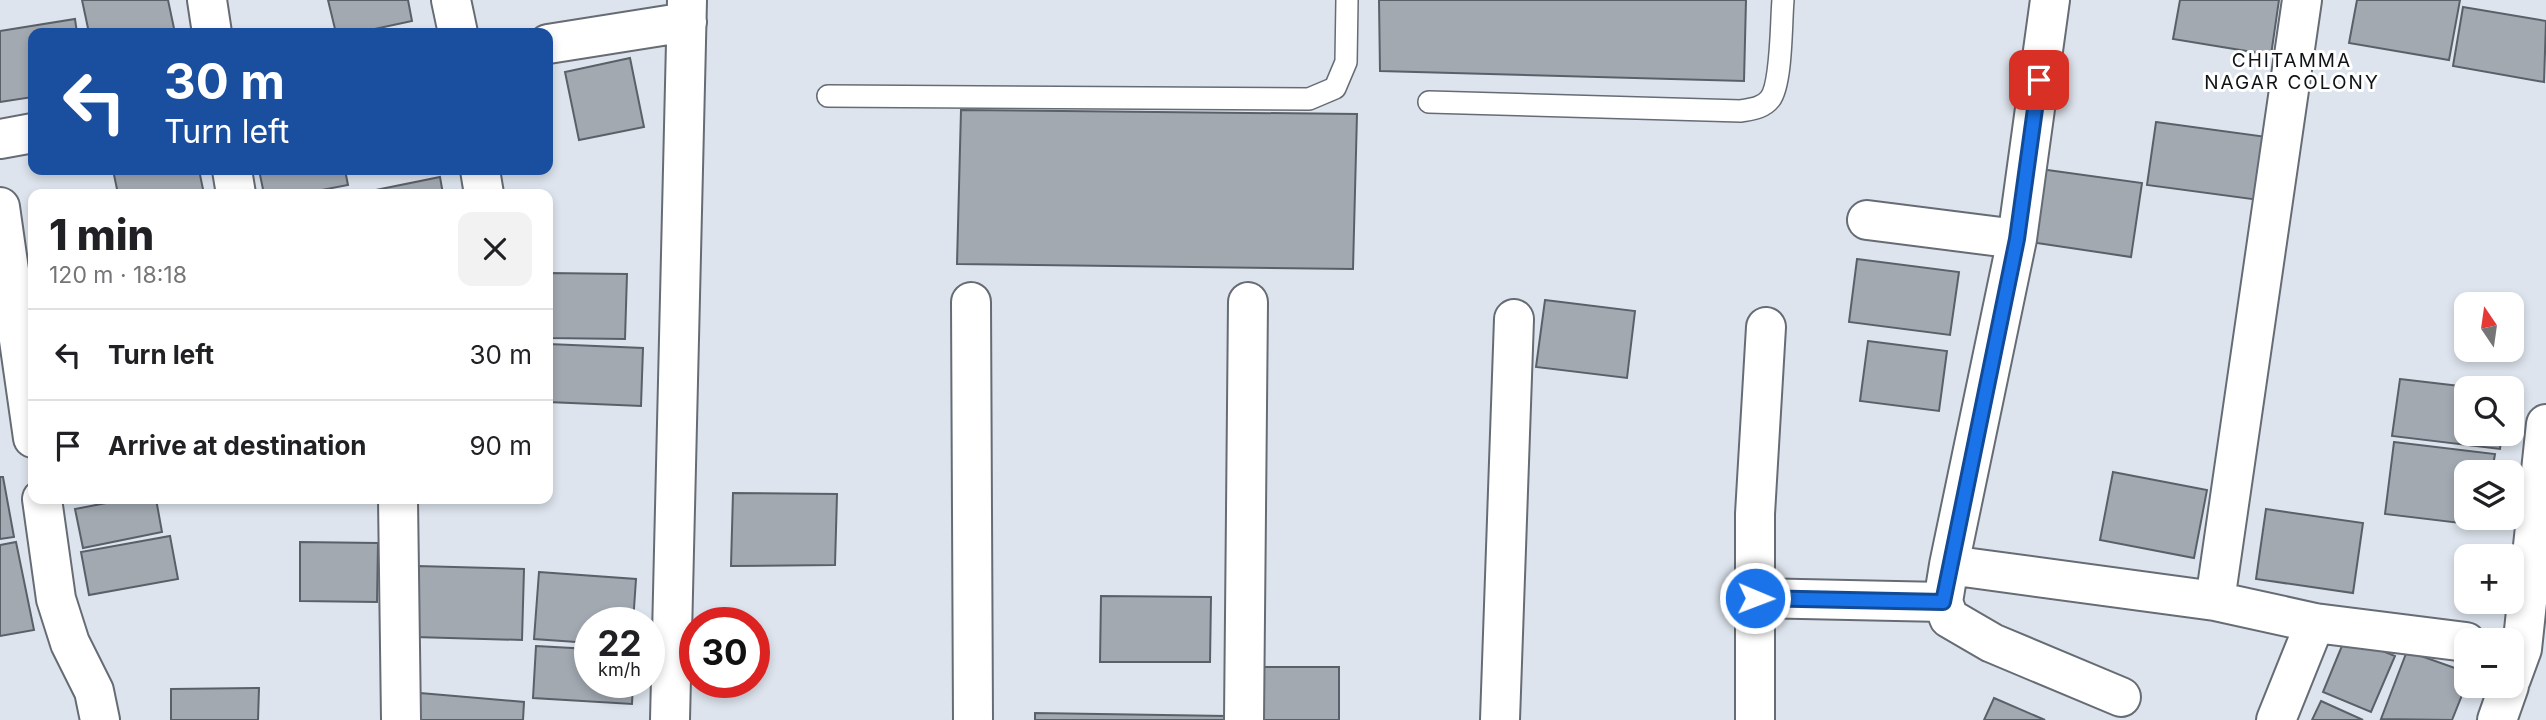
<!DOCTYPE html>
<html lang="en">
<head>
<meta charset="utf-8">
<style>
	:root { --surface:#fff; --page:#f2f2f2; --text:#202124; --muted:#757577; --line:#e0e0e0 }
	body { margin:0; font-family:Inter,sans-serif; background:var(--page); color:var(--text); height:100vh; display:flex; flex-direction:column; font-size:26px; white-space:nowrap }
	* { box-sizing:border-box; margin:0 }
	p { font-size:23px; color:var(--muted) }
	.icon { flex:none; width:38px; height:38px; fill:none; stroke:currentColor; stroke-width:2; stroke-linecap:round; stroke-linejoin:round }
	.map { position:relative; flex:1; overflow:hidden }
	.panel { position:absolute; left:28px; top:189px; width:525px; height:315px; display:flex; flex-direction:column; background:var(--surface); border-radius:14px; box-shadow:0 4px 10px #0003 }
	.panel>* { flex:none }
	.banner { position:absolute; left:28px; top:28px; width:525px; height:147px; border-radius:14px; box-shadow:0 4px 10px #0003; background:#1a4fa0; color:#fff; overflow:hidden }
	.needle { width:46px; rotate:347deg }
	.buttons { position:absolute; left:2454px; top:292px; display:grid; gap:14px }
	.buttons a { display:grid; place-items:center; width:70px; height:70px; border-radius:14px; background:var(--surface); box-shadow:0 4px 10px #0003; font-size:35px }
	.speed { position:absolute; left:574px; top:607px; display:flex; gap:14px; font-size:35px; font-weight:700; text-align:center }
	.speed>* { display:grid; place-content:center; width:91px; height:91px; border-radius:50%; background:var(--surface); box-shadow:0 4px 10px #0003; line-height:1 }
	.speed small { font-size:18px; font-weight:400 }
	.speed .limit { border:10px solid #d22; background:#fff; color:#111 }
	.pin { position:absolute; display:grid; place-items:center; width:60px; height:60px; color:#fff; margin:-30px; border-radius:14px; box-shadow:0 4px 10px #0006 }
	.me { position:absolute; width:77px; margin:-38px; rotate:91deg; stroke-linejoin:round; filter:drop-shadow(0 0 5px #0008) }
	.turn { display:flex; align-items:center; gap:24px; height:147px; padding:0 21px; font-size:32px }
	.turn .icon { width:91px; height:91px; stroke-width:2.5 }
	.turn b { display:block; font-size:49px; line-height:60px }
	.round { display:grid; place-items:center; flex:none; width:74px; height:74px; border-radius:14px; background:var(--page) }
	.headline { display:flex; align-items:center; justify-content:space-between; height:119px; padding:0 21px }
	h1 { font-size:42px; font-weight:800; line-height:52px }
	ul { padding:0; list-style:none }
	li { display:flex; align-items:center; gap:21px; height:91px; padding:0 21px; border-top:2px solid var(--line) }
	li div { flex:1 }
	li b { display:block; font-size:26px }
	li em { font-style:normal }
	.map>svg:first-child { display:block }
</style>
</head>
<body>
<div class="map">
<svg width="2546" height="720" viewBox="0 0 2546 720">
	<rect width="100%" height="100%" fill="#dde4ed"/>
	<path fill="#a2a9b1" stroke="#5a6068" stroke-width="2" d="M 82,0 L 168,0 L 175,33 L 89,33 Z
		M 328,0 L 408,0 L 412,21 L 356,33 L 336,33 Z
		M 1379,0 L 1746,0 L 1744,81 L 1380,71 Z
		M 2180,0 L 2279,0 L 2271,55 L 2173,39 Z
		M 2357,0 L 2460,0 L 2449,60 L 2349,43 Z
		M 2463,7 L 2546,21 L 2544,82 L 2453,66 Z
		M 75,19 L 77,33 L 33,33 L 33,97 L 0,102 L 0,31 Z
		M 630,58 L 644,127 L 579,140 L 565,72 Z
		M 961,110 L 1357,114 L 1353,269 L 957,264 Z
		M 2156,122 L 2267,137 L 2259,200 L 2147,185 Z
		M 2033,168 L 2142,183 L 2131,257 L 2023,241 Z
		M 113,170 L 199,170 L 204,194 L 118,194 Z
		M 259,170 L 345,170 L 348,185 L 301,194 L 264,194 Z
		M 440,177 L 443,194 L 361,193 Z
		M 1857,259 L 1959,272 L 1950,335 L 1849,322 Z
		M 548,273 L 627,274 L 625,339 L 548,338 Z
		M 1545,300 L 1635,311 L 1627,378 L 1536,367 Z
		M 1868,341 L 1947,351 L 1939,411 L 1860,401 Z
		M 548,344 L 643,348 L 641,406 L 548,402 Z
		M 2400,379 L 2477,388 L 2466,388 L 2466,434 L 2502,434 L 2500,449 L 2392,436 Z
		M 2394,442 L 2495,454 L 2492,472 L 2466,472 L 2466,518 L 2486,518 L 2485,526 L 2385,514 Z
		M 2113,472 L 2207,490 L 2194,558 L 2100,540 Z
		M 0,477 L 3,477 L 14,537 L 0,539 Z
		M 733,493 L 837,494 L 835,565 L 731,566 Z
		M 127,499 L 156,499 L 162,532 L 83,548 L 75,509 Z
		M 2266,509 L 2363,523 L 2353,593 L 2256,579 Z
		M 170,536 L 178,579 L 89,595 L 81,552 Z
		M 16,542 L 34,630 L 0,636 L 0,545 Z
		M 300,542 L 378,543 L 377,602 L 300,601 Z
		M 417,566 L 524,569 L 522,640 L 415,637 Z
		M 539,572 L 636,579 L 633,623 L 590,623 L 590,643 L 534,639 Z
		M 1101,596 L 1211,597 L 1210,662 L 1100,662 Z
		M 2346,636 L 2395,656 L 2371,712 L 2323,692 Z
		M 536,646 L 590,649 L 590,682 L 633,682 L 632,704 L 533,698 Z
		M 2407,651 L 2466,672 L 2466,685 L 2452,720 L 2381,719 Z
		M 1264,667 L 1339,667 L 1339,720 L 1264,720 Z
		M 259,688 L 258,720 L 171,720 L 171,689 Z
		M 420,693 L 524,702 L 523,720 L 418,720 Z
		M 1994,698 L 2045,720 L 1984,720 Z
		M 2321,701 L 2363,720 L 2312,720 Z
		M 1035,713 L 1226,716 L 1226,720 L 1035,720 Z"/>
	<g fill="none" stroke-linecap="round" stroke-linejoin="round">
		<g stroke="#666c74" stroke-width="24">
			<path id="service" d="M 828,96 L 1309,99 L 1335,88 L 1346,62 L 1347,0
				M 1429,102 L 1741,111 C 1752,109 1763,108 1770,99 C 1782,84 1781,21 1783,0"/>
		</g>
		<g stroke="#666c74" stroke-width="42">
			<path id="minor" d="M 207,0 L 212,33
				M 451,0 L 458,33
				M 2050,0 L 2017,239 L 1949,565 L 2215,601 L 2315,623 L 2466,642
				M 548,44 L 687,22
				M 0,139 L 33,133
				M 232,170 L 236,194
				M 480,170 L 484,194
				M 0,207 L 33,438
				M 1867,220 L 2017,239
				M 971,302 L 973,720
				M 42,499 L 56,599 L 70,643 L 94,691 L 100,720
				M 398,499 L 401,720
				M 1949,565 L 1943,602 L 1949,618 L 1992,643 L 2121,697
				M 1755,598 L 1943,602
				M 2215,601 L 2302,0
				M 2511,679 L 2522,649 L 2546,424
				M 670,720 L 687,0
				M 1244,720 L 1248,302
				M 1500,720 L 1514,319
				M 1755,720 L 1755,514 L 1766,327
				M 2276,720 L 2315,623
				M 2497,720 L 2509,686"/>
		</g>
		<use href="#service" stroke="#fff" stroke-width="21"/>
		<use href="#minor" stroke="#fff" stroke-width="38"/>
	</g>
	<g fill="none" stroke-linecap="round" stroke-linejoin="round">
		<g stroke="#114b97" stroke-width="18">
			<path id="route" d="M 1755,598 L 1943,602 L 2017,239 L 2039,80"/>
		</g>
		<use href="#route" stroke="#1a73e8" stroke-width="12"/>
	</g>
	<g text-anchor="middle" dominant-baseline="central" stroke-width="6" stroke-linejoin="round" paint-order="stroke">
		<g font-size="19" letter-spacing="2" fill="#111416" stroke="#fff">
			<text x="2292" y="60">CHITAMMA<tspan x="2292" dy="22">NAGAR COLONY</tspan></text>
		</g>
	</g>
</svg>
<div class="buttons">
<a><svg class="needle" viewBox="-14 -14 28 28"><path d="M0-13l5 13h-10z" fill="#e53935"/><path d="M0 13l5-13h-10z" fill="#757577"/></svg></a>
<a><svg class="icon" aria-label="search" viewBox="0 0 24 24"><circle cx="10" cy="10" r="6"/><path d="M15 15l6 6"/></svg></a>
<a><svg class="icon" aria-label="layers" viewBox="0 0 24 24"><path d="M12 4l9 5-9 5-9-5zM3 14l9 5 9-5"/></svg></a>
<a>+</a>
<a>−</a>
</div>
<div class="speed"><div>22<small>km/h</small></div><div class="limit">30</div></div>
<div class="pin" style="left:2039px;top:80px;background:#d93025"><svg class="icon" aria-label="arrive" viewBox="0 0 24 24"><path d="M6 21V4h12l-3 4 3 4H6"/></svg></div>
<svg class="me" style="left:1755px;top:598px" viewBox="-20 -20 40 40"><circle r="17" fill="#1a73e8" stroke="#fff" stroke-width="3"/><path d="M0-11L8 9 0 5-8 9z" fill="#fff"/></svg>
<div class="banner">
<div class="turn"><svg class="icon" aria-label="left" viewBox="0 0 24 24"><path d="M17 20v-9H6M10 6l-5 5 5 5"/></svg><div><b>30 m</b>Turn left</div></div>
</div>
<section class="panel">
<div class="headline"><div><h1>1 min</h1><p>120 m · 18:18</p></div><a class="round"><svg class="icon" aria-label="close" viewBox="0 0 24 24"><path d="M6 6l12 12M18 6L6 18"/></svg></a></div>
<ul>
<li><svg class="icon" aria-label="left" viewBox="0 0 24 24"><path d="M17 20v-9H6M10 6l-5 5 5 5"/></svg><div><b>Turn left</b></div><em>30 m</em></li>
<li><svg class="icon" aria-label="arrive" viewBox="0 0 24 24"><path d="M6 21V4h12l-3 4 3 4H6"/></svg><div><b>Arrive at destination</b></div><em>90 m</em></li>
</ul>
</section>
</div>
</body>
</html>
